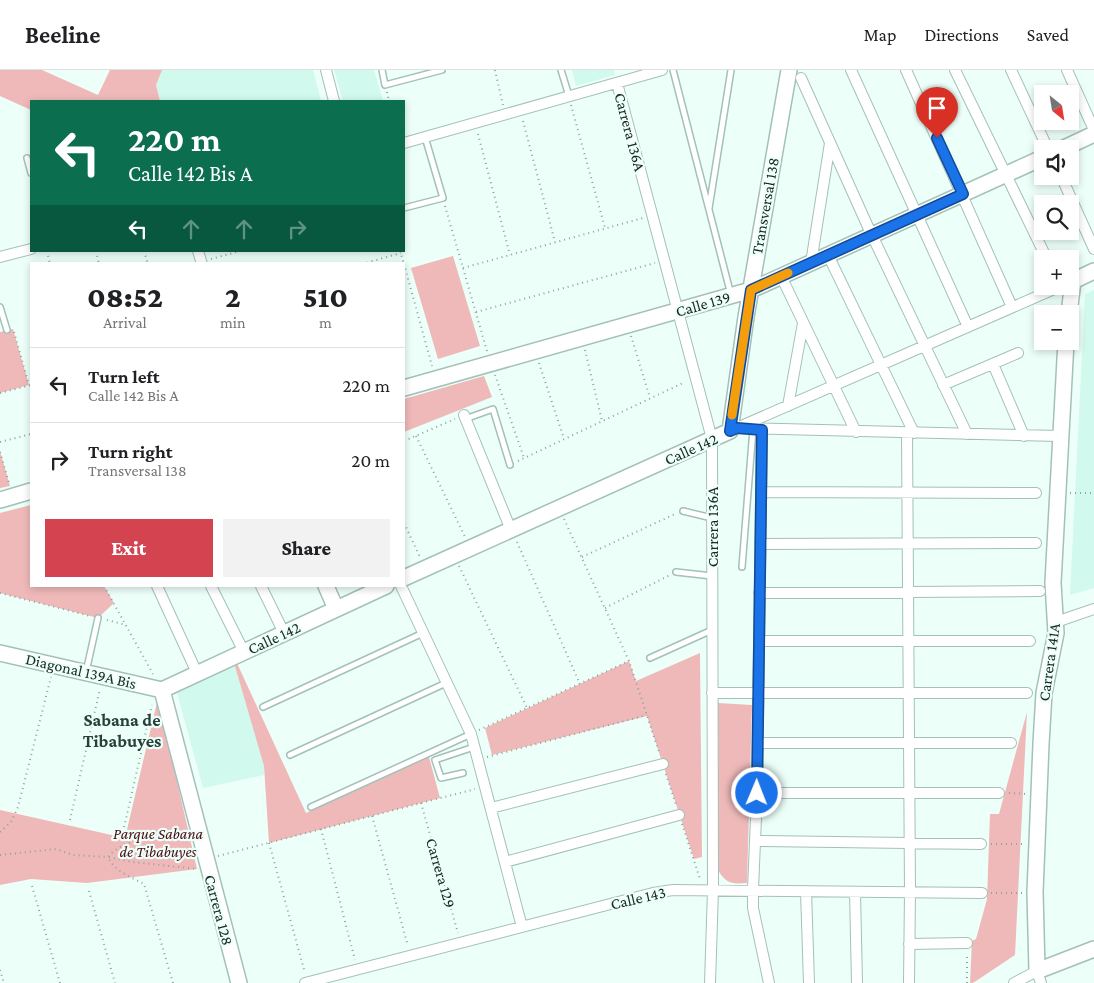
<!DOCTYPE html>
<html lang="en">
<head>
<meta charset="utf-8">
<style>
	:root { --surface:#fff; --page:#f2f2f2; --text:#202124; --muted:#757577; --line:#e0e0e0; --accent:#d34350 }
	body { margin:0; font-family:"Crimson Pro",serif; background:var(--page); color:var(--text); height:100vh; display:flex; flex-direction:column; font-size:19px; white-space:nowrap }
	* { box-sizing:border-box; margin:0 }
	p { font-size:16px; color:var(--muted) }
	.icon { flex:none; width:28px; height:28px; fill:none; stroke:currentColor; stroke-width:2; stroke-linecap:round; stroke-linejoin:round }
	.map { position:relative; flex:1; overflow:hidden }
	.panel { position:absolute; left:30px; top:192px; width:375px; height:325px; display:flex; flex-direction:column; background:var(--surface); border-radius:0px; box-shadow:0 2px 8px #0003 }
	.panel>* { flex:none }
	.guide { position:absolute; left:30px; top:30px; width:375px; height:152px; border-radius:0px; box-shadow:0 2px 8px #0003; background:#0b6e4f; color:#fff; overflow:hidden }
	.needle { width:32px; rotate:150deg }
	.buttons { position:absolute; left:1034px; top:15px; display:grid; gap:10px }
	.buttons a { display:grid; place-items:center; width:45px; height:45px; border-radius:0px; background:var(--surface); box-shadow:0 2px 8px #0003; font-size:25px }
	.pin { position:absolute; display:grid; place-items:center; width:42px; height:42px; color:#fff; margin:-51px -21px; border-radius:50% 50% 50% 0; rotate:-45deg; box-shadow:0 0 5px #0007 }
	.pin .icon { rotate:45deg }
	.me { position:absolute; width:55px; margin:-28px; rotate:1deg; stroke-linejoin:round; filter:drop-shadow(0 0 4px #0008) }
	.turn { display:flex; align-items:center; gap:18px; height:105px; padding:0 15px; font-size:22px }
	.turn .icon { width:65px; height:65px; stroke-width:2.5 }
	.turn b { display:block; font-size:35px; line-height:42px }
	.lanes { display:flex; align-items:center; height:48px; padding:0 15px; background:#0003; justify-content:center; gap:25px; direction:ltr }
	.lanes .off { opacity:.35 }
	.eta { display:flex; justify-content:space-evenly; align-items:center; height:85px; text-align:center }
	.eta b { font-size:30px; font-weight:800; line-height:35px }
	.primary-button { display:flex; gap:10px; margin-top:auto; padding:10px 15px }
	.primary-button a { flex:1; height:58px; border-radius:0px; background:var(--accent); color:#fff; font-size:20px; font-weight:800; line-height:58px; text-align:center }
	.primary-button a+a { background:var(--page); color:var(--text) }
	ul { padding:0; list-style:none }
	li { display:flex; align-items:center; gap:15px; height:75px; padding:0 15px; border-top:1px solid var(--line) }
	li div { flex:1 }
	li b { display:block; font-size:19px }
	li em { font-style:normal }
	header { display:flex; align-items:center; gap:30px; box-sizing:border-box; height:70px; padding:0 25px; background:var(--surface); border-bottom:1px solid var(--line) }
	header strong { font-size:24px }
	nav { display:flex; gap:28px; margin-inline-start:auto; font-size:18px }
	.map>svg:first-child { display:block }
</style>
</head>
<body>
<header>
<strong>Beeline</strong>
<nav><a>Map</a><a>Directions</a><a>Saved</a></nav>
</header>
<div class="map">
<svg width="1094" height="913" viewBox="0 0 1094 913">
	<rect width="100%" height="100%" fill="#ecfff9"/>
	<path fill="#d1f9ed" d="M 162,0 L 313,0 L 321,31 L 160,31 L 156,15 Z
		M 334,0 L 374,0 L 383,31 L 343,31 Z
		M 572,0 L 614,0 L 615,5 L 576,16 Z
		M 1094,220 L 1094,518 L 1070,525 L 1085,224 Z
		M 234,593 L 264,696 L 264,705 L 203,718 L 176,619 Z"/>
	<path fill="#efb9b9" d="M 0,0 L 42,0 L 98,25 L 110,0 L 162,0 L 156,15 L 160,31 L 31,31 L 31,40 L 0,26 Z
		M 453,186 L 480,276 L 438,289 L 411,198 Z
		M 13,259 L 29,315 L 0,323 L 0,262 Z
		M 484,306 L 492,327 L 404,362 L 404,329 Z
		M 0,381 L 10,416 L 0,418 Z
		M 31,435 L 31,516 L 104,516 L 114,533 L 98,548 L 0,523 L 0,443 Z
		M 700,583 L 702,787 L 694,789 L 647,646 L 492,685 L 485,658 L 629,591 L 636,611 Z
		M 236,591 L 306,743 L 429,687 L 440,728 L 269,773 L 264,696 L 234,593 Z
		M 158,628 L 197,799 L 87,813 L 31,809 L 0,815 L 0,740 L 125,768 Z
		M 718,633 L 752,635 L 747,813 C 732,814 726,814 718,800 Z
		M 1027,642 L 1015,885 L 973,913 L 970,913 L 972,871 L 976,869 L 987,829 L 990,744 L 999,744 Z"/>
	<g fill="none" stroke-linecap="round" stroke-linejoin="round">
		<g stroke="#a3c1b8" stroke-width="8">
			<path id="lane" d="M 382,0 L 385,15 L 442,0
				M 561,0 L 569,26
				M 673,0 L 731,225
				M 27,88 L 31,103
				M 404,138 L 443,128 L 425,67
				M 709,138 L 731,0
				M 0,237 L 7,260
				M 465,349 L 493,339 L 510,395
				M 683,441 L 712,448
				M 742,497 L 753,359
				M 676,502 L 712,506
				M 650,588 L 712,560
				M 86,602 L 98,548
				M 263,637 L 423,563
				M 290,685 L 446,613
				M 463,703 L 441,708 L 435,690 L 474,677
				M 311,737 L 471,664"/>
		</g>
		<g stroke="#a3c1b8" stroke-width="12">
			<path id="street" d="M 326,0 L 334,31
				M 851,0 L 968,257
				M 906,0 L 1012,237
				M 955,0 L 1047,189
				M 1011,0 L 1048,79
				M 1067,0 L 1094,60
				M 801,8 L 869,159 L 967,364
				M 617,13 L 712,369 L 713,820 L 710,913
				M 404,73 L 662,0
				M 1061,106 L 1094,179
				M 198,181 L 202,194
				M 828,185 L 914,363
				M 0,187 L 31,179
				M 811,193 L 830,73
				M 781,206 L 856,362
				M 993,294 L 1024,366
				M 943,315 L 1018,283
				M 788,336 L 803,253
				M 464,345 L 511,460
				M 739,358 L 1060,366
				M 762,360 L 757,723 L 753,820 L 753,838 L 769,913
				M 730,361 L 1061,216
				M 907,363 L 910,822 L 909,913
				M 761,422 L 1036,423
				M 760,474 L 1036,473
				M 157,516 L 197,603
				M 211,516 L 244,582
				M 261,516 L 284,563
				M 401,516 L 471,664 L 522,857
				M 759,523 L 1040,521
				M 1056,552 L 1094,539
				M 759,571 L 1030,571
				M 712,623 L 1027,623
				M 758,673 L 1011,673
				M 757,723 L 999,723
				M 491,738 L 663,694
				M 755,771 L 981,774
				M 505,792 L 679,745
				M 806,821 L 809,913
				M 855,822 L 857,913
				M 909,874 L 967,873
				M 305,913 L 653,823 L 673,820 L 982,823
				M 1014,913 L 1037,901 L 1041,913"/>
		</g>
		<g stroke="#a3c1b8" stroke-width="18">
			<path id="secondary" d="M 1062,79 L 1094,64
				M 1069,244 L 1073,211 L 1094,201
				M 1066,271 L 1053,513 L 1056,563 L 1044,623 L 1041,674 L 1035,822 L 1037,901 L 1094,879
				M 404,318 L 751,220 L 1042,88
				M 0,430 L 31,421
				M 404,508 L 730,361 L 746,247 L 789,0
				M 326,516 L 336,539
				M 0,583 L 162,620
				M 162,620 L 239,913
				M 162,620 L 386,516"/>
		</g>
		<path stroke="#92a29d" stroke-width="2" stroke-dasharray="1 4" stroke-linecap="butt" d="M 495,0 L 503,35
			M 387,22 L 389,31
			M 571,35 L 605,158
			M 523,51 L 555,172
			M 478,64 L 510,185
			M 445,136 L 487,281
			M 47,181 L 50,194
			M 96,181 L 99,194
			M 144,181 L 148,194
			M 400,181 L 404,194
			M 211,189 L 240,181
			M 362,194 L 401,183
			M 404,194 L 432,296
			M 463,198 L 643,148
			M 476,242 L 655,193
			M 14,262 L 29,315
			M 631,266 L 650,328
			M 585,280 L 602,351
			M 539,293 L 564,369
			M 495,305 L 524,388
			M 0,323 L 31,315
			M 416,366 L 465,467
			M 404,371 L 455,349
			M 0,372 L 31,364
			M 0,382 L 9,413
			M 518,391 L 685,312
			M 1070,423 L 1092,423
			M 564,449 L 629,591 L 660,685
			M 404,453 L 420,487
			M 517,472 L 580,614
			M 582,487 L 675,444
			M 459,496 L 527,638
			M 104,516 L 153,604
			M 0,523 L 90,546
			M 605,538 L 670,505
			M 107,550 L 126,555
			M 479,660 L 629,591
			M 487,687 L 647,645
			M 666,704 L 676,735
			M 1009,723 L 1027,724
			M 421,733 L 458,863
			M 372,746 L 408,876
			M 70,750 L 100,619
			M 682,754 L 700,809
			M 321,759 L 355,890
			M 0,762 L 11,752 L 18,737 L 51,607
			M 123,762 L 152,635
			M 269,773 L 305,903
			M 991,774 L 1024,774
			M 0,785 L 56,779 L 73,785 L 108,787 C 125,767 162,764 187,762
			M 218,786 L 475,719
			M 32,816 L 60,913
			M 89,821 L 115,913
			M 991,823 L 1022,823
			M 0,900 L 4,913
			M 173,913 L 144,814 C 131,807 114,801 108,787 L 133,792 L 197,799
			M 967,913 L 967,883"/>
		<use href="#lane" stroke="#fff" stroke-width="5"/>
		<use href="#street" stroke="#fff" stroke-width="10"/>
		<use href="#secondary" stroke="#fff" stroke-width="15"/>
	</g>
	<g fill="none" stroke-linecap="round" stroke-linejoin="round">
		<g stroke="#114b97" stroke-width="12">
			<path id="route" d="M 757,723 L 762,360 L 737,358 L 730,361 L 751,220 L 963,124 L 937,68"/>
		</g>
		<use href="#route" stroke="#1a73e8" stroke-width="9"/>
		<path stroke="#f59e0b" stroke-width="9" d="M 732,345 L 751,220 L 788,203"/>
	</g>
	<g text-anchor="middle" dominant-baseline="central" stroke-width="4.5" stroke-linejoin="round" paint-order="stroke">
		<g font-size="16" fill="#1b2724" stroke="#ecfff9">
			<text transform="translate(630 62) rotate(75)">Carrera 136A</text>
			<text transform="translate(765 136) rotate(-80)">Transversal 138</text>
			<text transform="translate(703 234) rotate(-16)">Calle 139</text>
			<text transform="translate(691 379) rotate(-24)">Calle 142</text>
			<text transform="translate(712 457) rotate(-90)">Carrera 136A</text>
			<text transform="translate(274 568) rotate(-25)">Calle 142</text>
			<text transform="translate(1049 592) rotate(-82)">Carrera 141A</text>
			<text transform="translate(81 601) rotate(13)">Diagonal 139A Bis</text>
			<text transform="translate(441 803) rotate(74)">Carrera 129</text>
			<text transform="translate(638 828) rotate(-13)">Calle 143</text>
			<text transform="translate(219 840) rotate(75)">Carrera 128</text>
		</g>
		<g font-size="16" font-style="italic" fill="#4e0c15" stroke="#ecfff9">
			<text x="158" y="763">Parque Sabana<tspan x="158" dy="18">de Tibabuyes</tspan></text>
		</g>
		<g font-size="18" font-weight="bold" fill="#274139" stroke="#ecfff9">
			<text x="122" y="650">Sabana de<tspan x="122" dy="21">Tibabuyes</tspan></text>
		</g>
	</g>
</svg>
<div class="buttons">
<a><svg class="needle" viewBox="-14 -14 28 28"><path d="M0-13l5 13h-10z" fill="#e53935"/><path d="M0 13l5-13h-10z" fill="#757577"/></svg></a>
<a><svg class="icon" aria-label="sound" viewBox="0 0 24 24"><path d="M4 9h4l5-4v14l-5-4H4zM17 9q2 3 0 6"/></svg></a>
<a><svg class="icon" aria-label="search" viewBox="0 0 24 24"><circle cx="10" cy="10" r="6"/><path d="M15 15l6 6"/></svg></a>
<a>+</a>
<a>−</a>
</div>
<div class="pin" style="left:937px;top:68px;background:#d93025"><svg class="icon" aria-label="arrive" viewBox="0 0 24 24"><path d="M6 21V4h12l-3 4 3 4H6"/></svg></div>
<svg class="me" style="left:757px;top:723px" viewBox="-20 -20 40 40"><circle r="17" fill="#1a73e8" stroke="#fff" stroke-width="3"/><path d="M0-11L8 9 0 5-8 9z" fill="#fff"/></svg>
<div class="guide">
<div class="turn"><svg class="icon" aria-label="left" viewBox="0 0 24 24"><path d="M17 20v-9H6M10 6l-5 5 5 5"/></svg><div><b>220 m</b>Calle 142 Bis A</div></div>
<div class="lanes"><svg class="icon" aria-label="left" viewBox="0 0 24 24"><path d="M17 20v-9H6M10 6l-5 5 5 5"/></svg><svg class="icon off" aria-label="ahead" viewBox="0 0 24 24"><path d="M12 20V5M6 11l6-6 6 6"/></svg><svg class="icon off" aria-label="ahead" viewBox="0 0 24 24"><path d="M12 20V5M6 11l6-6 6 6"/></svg><svg class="icon off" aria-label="right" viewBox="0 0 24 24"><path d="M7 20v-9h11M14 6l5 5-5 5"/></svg></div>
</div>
<section class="panel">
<div class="eta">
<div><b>08:52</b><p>Arrival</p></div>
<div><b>2</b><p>min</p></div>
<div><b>510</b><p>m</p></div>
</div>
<ul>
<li><svg class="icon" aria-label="left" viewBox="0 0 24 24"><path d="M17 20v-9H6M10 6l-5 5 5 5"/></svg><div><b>Turn left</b><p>Calle 142 Bis A</p></div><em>220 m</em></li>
<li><svg class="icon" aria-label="right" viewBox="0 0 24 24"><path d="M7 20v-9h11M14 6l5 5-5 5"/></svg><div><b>Turn right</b><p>Transversal 138</p></div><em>20 m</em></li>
</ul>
<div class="primary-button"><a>Exit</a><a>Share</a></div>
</section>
</div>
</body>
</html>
